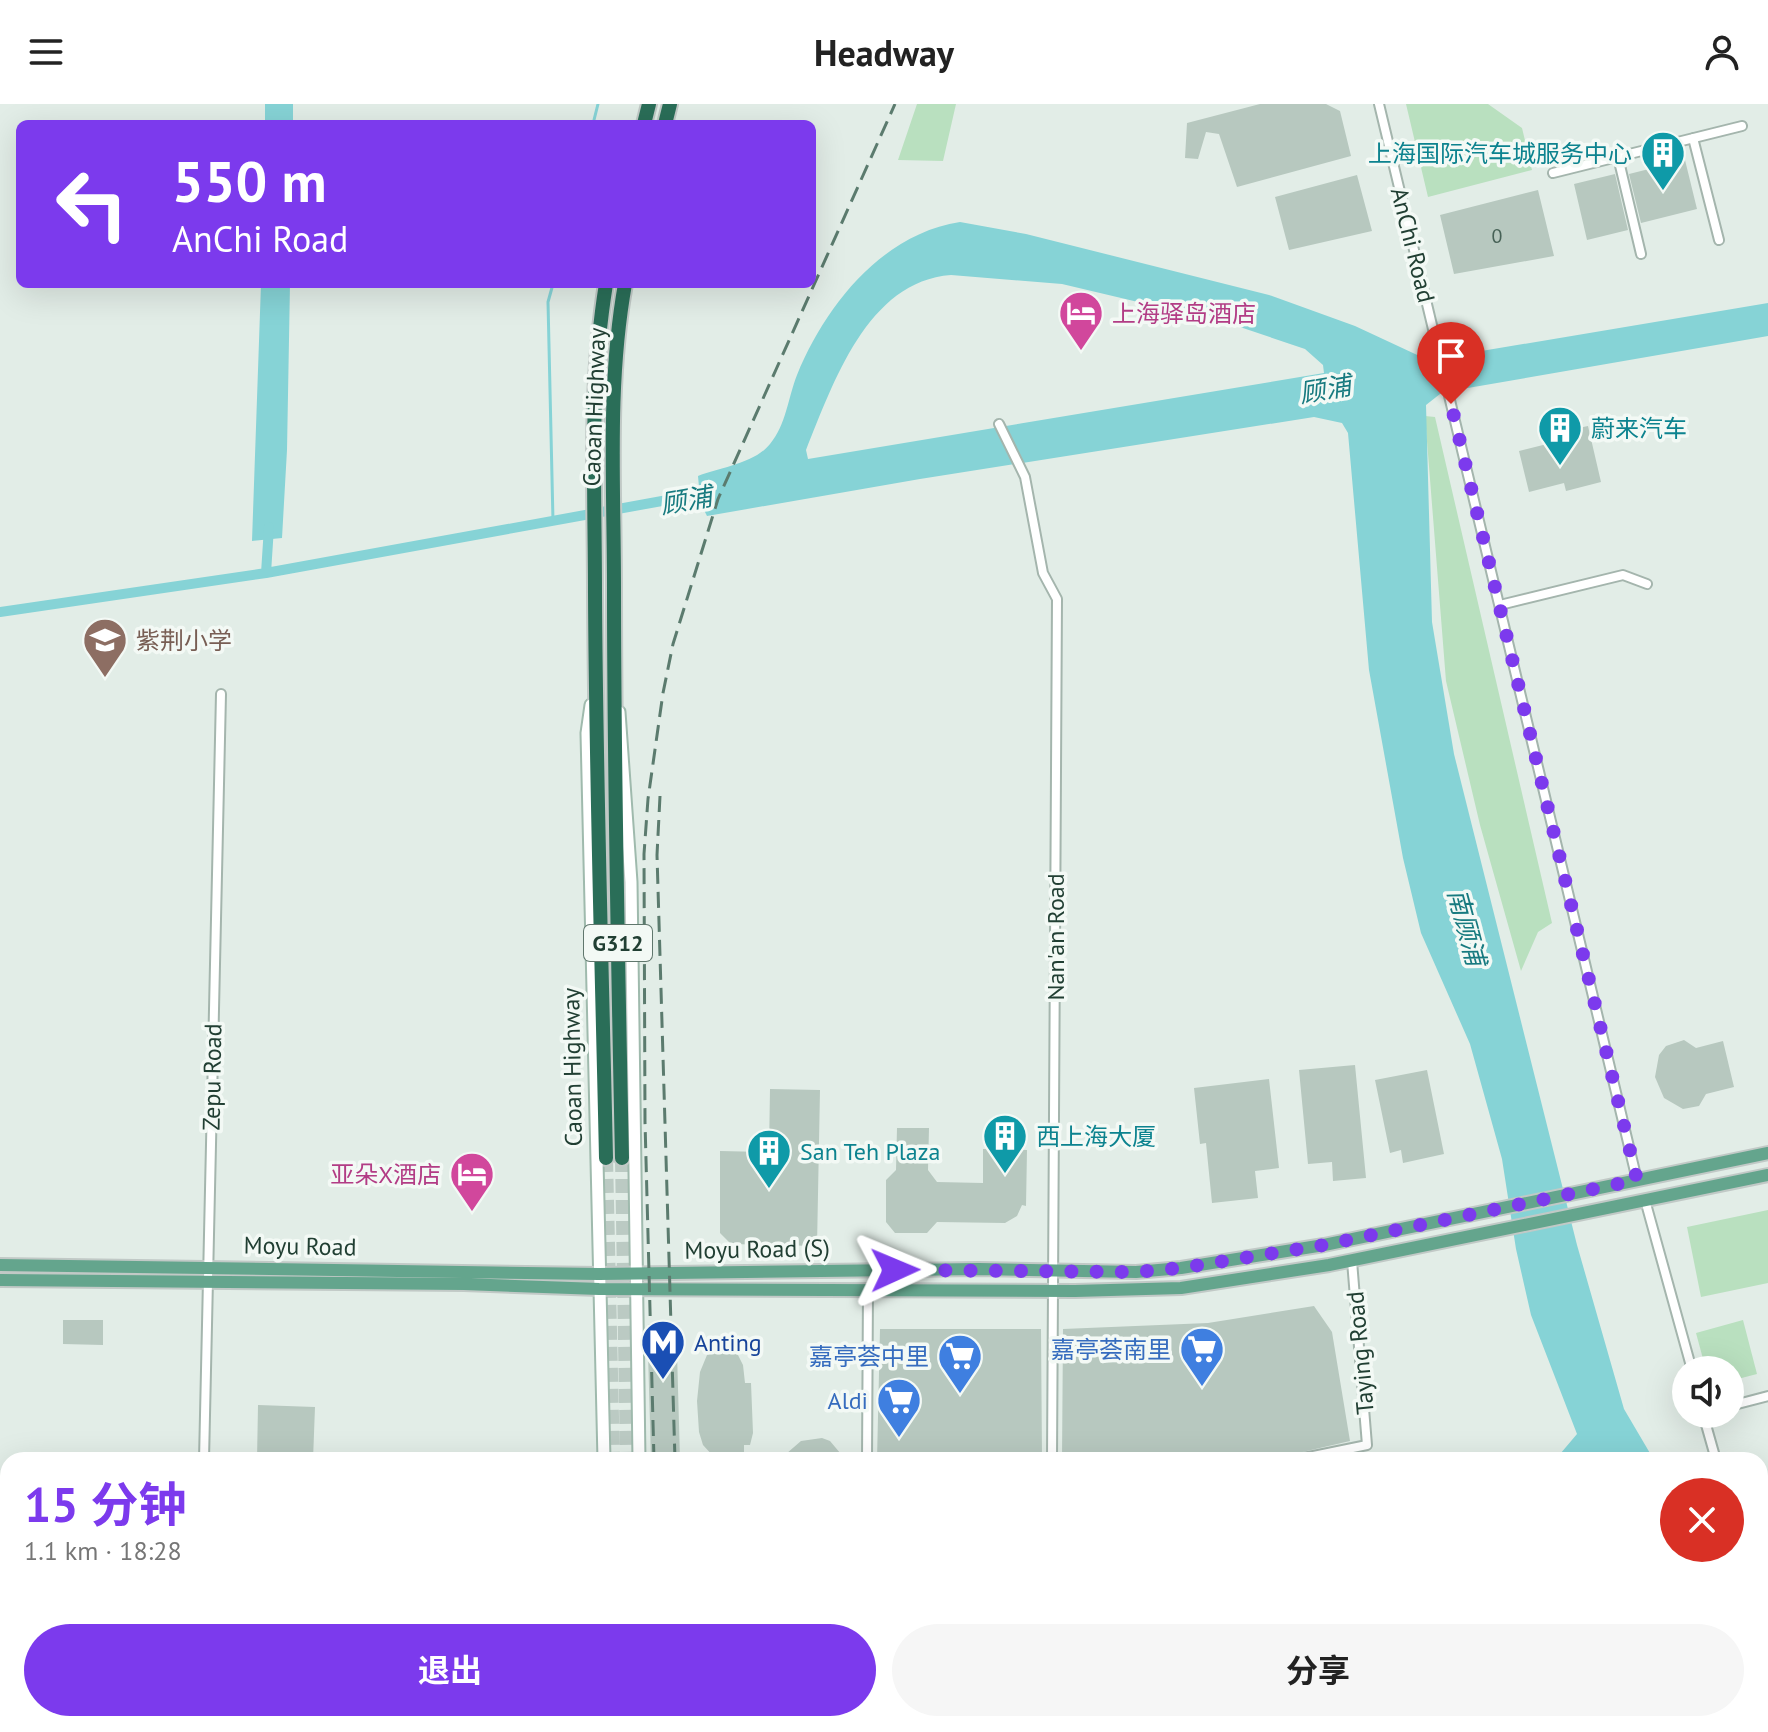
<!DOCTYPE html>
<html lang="zh">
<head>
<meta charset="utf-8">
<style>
	:root { --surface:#fff; --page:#f6f6f6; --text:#222; --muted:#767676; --accent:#7c3aed }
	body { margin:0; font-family:"PT Sans","Noto Sans SC",sans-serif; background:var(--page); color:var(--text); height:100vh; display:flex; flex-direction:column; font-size:30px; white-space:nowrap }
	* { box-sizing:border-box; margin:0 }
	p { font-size:26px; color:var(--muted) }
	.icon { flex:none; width:44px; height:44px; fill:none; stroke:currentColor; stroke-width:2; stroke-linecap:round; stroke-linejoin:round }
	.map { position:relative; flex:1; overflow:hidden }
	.sheet { position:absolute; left:0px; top:1348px; width:1768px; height:280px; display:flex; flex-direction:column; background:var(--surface); border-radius:24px 24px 0 0; box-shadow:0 8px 32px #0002 }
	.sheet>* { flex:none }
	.hud { position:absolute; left:16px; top:16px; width:800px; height:168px; border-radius:12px; box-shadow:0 8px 32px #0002; background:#7c3aed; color:#fff; overflow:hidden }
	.controls { position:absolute; left:1672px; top:1252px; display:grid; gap:16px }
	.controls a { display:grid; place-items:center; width:72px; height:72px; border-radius:50%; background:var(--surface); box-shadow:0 8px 32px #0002; font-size:40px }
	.pin { position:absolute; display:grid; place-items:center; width:68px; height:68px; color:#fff; margin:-82px -34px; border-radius:50% 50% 50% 0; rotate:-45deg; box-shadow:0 0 8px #0007 }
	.pin .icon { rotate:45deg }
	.me { position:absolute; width:88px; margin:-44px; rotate:89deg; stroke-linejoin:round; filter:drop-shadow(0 0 6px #0008) }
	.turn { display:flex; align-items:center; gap:28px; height:168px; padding:0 24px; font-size:36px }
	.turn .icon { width:104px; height:104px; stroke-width:2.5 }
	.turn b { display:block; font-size:56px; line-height:68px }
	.round { display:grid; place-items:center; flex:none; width:84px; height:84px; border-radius:42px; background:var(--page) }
	.head { display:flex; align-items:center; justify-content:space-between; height:136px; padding:0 24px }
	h1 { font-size:48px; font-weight:700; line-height:60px; color:var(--accent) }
	.primary-button { display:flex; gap:16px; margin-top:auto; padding:16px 24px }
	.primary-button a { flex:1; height:92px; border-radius:48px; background:var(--accent); color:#fff; font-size:32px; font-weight:700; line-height:92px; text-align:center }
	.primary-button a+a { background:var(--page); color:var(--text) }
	header { display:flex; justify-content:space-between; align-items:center; height:104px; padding:0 24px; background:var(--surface); font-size:36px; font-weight:700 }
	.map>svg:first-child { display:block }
</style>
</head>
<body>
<header><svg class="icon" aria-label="menu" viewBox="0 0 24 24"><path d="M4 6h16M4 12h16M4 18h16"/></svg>Headway<svg class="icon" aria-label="person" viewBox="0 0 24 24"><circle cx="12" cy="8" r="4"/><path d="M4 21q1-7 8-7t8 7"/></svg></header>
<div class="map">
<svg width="1768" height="1628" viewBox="0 0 1768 1628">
	<rect width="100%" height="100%" fill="#e2ede7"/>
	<path fill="#b9e0bf" d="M 917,0 L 956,0 L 943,57 L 898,56 Z
		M 1406,0 L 1488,0 L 1522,24 L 1532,66 L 1428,93 Z
		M 1425,312 L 1435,313 L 1552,819 L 1538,828 L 1521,867 L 1480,721 L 1446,577 Z
		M 1768,1106 L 1768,1179 L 1701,1193 L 1687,1123 Z
		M 1743,1216 L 1757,1270 L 1730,1277 L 1730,1266 L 1706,1266 L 1696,1229 Z"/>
	<path fill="#86d3d6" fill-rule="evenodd" d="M 265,0 L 293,0 L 293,20 L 265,20 Z
		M 960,118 L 1026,130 L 1269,191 L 1355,222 L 1428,256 L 1768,199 L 1768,232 L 1462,285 L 1440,290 L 1426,301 L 1432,518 L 1454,650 L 1577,1141 L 1624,1305 L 1654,1356 L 1555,1356 L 1577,1330 L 1531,1211 L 1516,1145 L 1502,1055 L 1470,940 L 1421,829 L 1403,754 L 1369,566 L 1348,329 L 1342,319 L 1314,313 L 920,375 L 707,412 L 701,400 L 674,402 L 671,392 L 699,383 L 698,372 C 720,364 755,359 770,340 C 786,321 788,294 797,271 C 825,202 882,130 960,118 ZM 951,171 L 1062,180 L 1231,220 L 1305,245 L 1323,261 L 1324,269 L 808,355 L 806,346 C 833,280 867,177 951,171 Z
		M 261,180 L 290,180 L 287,346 L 282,434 L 252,437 Z"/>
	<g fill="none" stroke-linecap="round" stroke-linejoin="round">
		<path stroke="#86d3d6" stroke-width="3" d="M 593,20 L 598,0
			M 553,180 L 548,198 L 553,417"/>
		<path stroke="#86d3d6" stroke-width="10" d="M 266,469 L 269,423
			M 0,508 L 266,469 L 684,393
			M 965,1628 L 978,1620"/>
		<path stroke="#86d3d6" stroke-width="16" d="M 1694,1620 L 1696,1628"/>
	</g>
	<path fill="#b7c8bf" d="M 1260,0 L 1326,0 L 1340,7 L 1351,52 L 1237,83 L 1219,30 L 1206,28 L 1198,55 L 1185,54 L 1187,19 Z
		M 1685,56 L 1697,105 L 1641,119 L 1629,70 Z
		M 1615,70 L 1628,126 L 1587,136 L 1574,80 Z
		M 1357,71 L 1372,127 L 1289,146 L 1275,93 Z
		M 1538,86 L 1554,152 L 1454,170 L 1440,111 Z
		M 1588,322 L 1601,378 L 1566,387 L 1564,379 L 1529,388 L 1519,347 L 1571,334 L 1569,326 Z
		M 1684,936 L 1696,944 L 1723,937 L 1734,983 L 1706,990 L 1699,1002 L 1683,1005 L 1664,994 L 1655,973 L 1659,951 L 1666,942 Z
		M 1355,961 L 1366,1074 L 1333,1077 L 1332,1058 L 1308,1060 L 1299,966 Z
		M 1427,966 L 1444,1050 L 1403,1059 L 1401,1046 L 1390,1049 L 1375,976 Z
		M 1269,975 L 1279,1064 L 1255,1067 L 1258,1094 L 1212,1099 L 1206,1039 L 1200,1040 L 1194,984 Z
		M 770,985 L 820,986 L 817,1142 L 731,1140 L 720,1129 L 720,1047 L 769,1048 Z
		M 897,1024 L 929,1024 L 928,1066 L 937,1078 L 983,1079 L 983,1045 L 1027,1046 L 1026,1102 L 1022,1101 L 1017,1112 L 1005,1119 L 937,1118 L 927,1129 L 895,1129 L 886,1118 L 886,1076 L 896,1066 Z
		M 1314,1202 L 1332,1228 L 1350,1337 L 1268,1356 L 1062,1356 L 1063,1225 L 1208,1219 Z
		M 63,1216 L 103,1216 L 103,1241 L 63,1240 Z
		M 880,1225 L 1041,1225 L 1042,1356 L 877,1356 Z
		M 721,1244 L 738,1251 L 743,1261 L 745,1279 L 751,1279 L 753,1329 L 750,1341 L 744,1341 L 744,1356 L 714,1353 L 703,1341 L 699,1328 L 697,1297 L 700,1268 L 707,1251 Z
		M 677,1248 L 680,1356 L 651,1356 L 648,1249 Z
		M 258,1301 L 315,1303 L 313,1356 L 257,1356 Z
		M 822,1334 L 830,1337 L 846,1356 L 779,1356 L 801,1337 Z
		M 436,1620 L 510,1620 L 510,1628 L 436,1628 Z
		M 696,1620 L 781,1620 L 781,1628 L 696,1628 Z"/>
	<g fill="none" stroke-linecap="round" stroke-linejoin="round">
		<path stroke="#bbcac3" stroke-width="14" stroke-dasharray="14 7" stroke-linecap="butt" d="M 606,1054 L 613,1356
			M 622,1054 L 627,1356
			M 619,1620 L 620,1628
			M 632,1620 L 633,1628"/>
		<g stroke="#a4b5ad" stroke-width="12">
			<path id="street" d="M 1379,0 L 1637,1076
				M 1693,34 L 1719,136
				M 1618,53 L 1641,150
				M 1553,69 L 1742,22
				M 999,320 L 1025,373 L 1043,469 L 1057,495 L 1052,1356
				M 1500,501 L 1623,471 L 1647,480
				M 1645,1096 L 1692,1266
				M 1730,1302 L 1768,1292
				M 1703,1310 L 1716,1356
				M 204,1356 L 221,590
				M 867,1356 L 868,1185
				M 1294,1356 L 1367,1341 L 1352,1157
				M 1760,1481 L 1768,1479
				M 1760,1530 L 1768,1565
				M 199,1628 L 199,1620"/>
		</g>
		<g stroke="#9fbaad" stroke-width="15">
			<path id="secondary" d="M 591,601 L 587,629 L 604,1356
				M 619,608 L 631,778 L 639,1356
				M 611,1620 L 612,1628
				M 643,1620 L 643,1628"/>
		</g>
		<g stroke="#c1c9c6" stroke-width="16">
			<path id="primary" d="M 0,1161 L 599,1170 L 979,1165 L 1136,1168 L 1181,1164 L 1324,1141 L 1768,1049
				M 0,1176 L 464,1180 L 599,1185 L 1075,1187 L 1181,1184 L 1329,1161 L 1768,1071"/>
		</g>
		<g stroke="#c1c9c6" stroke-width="18">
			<path id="highway" d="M 644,20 L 649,0
				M 665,20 L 670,0
				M 606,180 C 589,283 595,386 595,489 C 596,678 602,866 606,1054
				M 622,1054 C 618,864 614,673 614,483 C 614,382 607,280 625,180"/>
		</g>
		<use href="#street" stroke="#fff" stroke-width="8"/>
		<use href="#secondary" stroke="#fff" stroke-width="11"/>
		<use href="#primary" stroke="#64a58d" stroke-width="12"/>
		<use href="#highway" stroke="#2a6e58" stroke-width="14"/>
		<path stroke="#5b7b6e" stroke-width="3" stroke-dasharray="16 8" stroke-linecap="butt" d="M 660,692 L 657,751 L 675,1356
			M 654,1356 L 645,1018 L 644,750 L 648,695 L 663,589 L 673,540 L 718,395 L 895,0
			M 664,1620 L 664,1628
			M 681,1620 L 682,1628"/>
	</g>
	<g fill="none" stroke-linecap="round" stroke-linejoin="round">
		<path stroke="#7c3aed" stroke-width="14" stroke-dasharray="0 25.2" d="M 895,1166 L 1136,1168 L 1181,1164 L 1324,1141 L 1637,1076 L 1451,300"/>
	</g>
	<defs>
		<g id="building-pin" transform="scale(2.3)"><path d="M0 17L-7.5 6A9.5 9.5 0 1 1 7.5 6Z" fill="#0f9aa8" stroke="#f3f9f5"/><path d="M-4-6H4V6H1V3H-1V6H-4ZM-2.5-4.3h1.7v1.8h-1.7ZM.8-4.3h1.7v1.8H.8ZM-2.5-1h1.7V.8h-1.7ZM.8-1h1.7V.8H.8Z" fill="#fff"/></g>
		<g id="hotel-pin" transform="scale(2.3)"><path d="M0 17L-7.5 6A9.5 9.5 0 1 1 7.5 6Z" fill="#d1479c" stroke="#f3f9f5"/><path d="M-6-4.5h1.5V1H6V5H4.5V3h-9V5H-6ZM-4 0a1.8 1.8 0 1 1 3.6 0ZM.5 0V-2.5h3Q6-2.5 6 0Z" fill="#fff"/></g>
		<g id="school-pin" transform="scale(2.3)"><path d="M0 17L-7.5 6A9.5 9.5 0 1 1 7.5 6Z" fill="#8d6e63" stroke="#f3f9f5"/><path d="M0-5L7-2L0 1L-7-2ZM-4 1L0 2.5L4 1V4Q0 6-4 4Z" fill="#fff"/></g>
		<g id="metro-pin" transform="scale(2.3)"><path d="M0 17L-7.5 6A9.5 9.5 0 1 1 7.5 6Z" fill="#1a4fb4" stroke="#f3f9f5"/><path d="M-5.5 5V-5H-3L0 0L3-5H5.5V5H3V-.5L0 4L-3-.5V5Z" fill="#fff"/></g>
		<g id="supermarket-pin" transform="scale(2.3)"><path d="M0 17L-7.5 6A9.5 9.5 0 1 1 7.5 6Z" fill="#3f7fe0" stroke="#f3f9f5"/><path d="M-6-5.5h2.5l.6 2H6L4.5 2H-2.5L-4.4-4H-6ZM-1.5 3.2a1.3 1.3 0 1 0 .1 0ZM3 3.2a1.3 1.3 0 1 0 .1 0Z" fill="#fff"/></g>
	</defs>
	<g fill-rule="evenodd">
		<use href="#building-pin" x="1663" y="49"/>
		<use href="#hotel-pin" x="1081" y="209"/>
		<use href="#building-pin" x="1560" y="324"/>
		<use href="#school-pin" x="105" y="536"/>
		<use href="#building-pin" x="1005" y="1032"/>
		<use href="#building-pin" x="769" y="1047"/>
		<use href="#hotel-pin" x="472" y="1070"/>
		<use href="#metro-pin" x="663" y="1238"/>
		<use href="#supermarket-pin" x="1202" y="1245"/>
		<use href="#supermarket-pin" x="960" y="1252"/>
		<use href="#supermarket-pin" x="899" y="1296"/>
	</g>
	<g text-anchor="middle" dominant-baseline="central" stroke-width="7" stroke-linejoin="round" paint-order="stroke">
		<g font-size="20" fill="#466156">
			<text x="1497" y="132">0</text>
		</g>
		<rect fill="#f3f9f5" stroke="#60776d" stroke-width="2" x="584" y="821" width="68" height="36" rx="6"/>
		<g font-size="22" font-weight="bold" fill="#213f33">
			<text x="618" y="839">G312</text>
		</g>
		<g font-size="24" fill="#0d838f" stroke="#f3f9f5" text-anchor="start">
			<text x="1632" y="49" text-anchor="end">上海国际汽车城服务中心</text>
			<text x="1591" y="324">蔚来汽车</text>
			<text x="1036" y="1032">西上海大厦</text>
			<text x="800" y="1047">San Teh Plaza</text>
		</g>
		<g font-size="24" fill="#213f33" stroke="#f3f9f5">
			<text transform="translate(1413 141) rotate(76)">AnChi Road</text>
			<text transform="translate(594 303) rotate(-88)">Caoan Highway</text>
			<text transform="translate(1055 833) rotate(-90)">Nan'an Road</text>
			<text transform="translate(572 963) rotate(-91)">Caoan Highway</text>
			<text transform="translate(212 973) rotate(-89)">Zepu Road</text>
			<text transform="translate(300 1142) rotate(1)">Moyu Road</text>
			<text transform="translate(757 1145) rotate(-1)">Moyu Road (S)</text>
			<text transform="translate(1360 1249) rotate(-95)">Taying Road</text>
		</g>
		<g font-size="24" fill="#b23c85" stroke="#f3f9f5" text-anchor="start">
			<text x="1112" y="209">上海驿岛酒店</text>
			<text x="441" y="1070" text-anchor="end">亚朵X酒店</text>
		</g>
		<g font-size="24" fill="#785e54" stroke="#f3f9f5" text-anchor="start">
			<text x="136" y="536">紫荆小学</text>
		</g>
		<g font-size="24" fill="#164399" stroke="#f3f9f5" text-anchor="start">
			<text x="694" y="1238">Anting</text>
		</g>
		<g font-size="24" fill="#366cbe" stroke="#f3f9f5" text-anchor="end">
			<text x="1171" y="1245">嘉亭荟南里</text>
			<text x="929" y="1252">嘉亭荟中里</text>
			<text x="868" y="1296">Aldi</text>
		</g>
		<g font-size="26" font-style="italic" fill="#177a7f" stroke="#f3f9f5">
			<text transform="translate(1325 285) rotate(-10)">顾浦</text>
			<text transform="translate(686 396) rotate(-10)">顾浦</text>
			<text transform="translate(1467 823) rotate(75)">南顾浦</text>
		</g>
	</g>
</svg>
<div class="controls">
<a><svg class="icon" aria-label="sound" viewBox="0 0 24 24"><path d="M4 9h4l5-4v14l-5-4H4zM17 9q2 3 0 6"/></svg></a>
</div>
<div class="pin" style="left:1451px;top:300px;background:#d93025"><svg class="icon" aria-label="arrive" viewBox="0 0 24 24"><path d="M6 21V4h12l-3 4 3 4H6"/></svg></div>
<svg class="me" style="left:895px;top:1166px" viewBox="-20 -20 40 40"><path d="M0-17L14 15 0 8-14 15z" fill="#7c3aed" stroke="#fff" stroke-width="4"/></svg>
<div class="hud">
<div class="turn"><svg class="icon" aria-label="left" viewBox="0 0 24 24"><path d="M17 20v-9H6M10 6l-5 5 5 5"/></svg><div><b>550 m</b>AnChi Road</div></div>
</div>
<section class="sheet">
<div class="head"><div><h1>15 分钟</h1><p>1.1 km · 18:28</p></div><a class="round" style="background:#d93025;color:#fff"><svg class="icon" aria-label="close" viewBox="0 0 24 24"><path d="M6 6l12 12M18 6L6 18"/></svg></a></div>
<div class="primary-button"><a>退出</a><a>分享</a></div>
</section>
</div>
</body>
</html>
